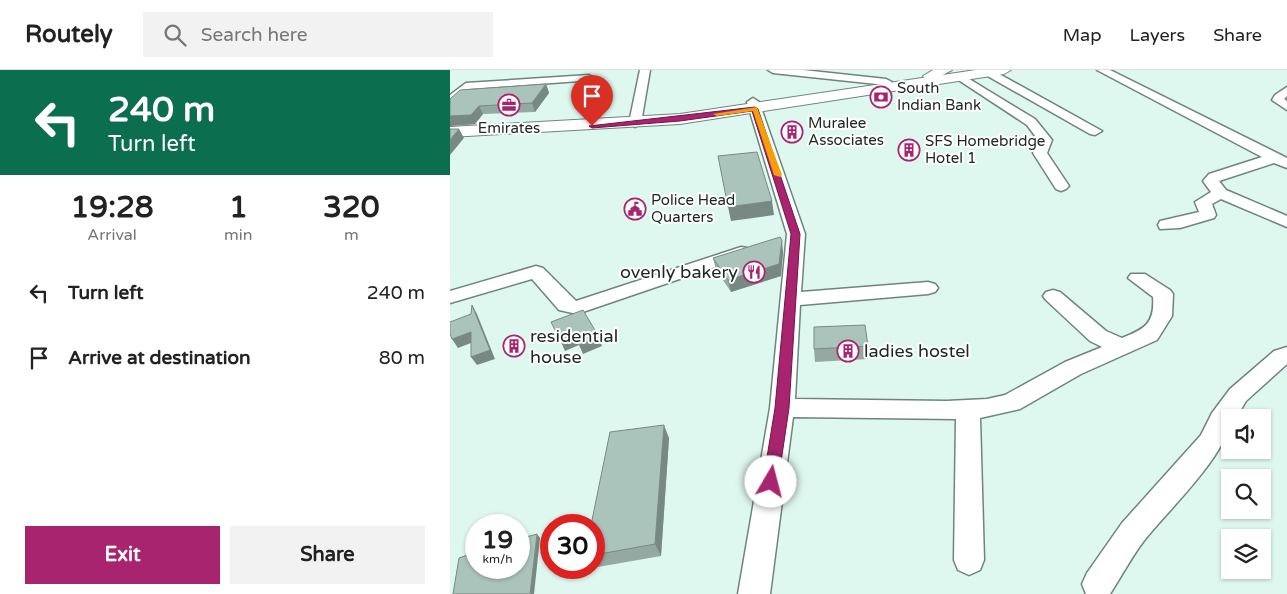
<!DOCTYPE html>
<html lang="en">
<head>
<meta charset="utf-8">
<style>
	:root { --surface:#fff; --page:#f2f2f2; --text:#222; --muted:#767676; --line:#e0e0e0; --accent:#a9246e }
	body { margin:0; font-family:"Varela Round",sans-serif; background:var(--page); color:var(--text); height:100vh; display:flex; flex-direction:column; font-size:19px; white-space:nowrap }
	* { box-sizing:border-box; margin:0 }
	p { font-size:16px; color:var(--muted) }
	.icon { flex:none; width:28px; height:28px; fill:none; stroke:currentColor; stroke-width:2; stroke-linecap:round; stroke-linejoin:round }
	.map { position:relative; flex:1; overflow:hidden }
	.drawer { display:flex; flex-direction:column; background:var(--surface); width:450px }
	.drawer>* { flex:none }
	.top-card { background:#0b6e4f; color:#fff; overflow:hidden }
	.buttons { position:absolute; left:771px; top:339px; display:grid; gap:10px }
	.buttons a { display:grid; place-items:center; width:50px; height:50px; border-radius:0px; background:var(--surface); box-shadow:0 1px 4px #0004; font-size:25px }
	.speed { position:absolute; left:15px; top:444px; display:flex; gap:10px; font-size:25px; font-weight:700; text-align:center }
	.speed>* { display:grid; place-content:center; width:65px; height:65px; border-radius:50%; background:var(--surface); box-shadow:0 1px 4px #0004; line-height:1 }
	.speed small { font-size:12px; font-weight:400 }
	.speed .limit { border:8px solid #d22; background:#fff; color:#111 }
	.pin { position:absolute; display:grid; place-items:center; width:42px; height:42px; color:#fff; margin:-51px -21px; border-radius:50% 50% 50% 0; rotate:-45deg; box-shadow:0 0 5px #0007 }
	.pin .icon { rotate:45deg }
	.me { position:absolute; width:55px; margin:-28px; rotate:8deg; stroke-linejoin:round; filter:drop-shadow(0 0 4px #0008) }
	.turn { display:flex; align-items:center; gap:18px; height:105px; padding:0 25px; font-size:22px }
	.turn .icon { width:65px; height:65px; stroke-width:2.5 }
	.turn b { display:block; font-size:35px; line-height:42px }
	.eta { display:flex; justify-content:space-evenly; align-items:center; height:85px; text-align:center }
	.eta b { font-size:30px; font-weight:700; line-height:35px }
	.action { display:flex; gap:10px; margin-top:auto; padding:10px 25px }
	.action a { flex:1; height:58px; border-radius:0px; background:var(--accent); color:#fff; font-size:20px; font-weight:700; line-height:58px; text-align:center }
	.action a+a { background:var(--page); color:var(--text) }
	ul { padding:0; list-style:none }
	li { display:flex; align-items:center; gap:15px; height:65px; padding:0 25px }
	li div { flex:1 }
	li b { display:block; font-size:19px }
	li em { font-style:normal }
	header { display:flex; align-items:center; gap:30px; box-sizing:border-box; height:70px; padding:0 25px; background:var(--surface); border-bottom:1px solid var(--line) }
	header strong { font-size:24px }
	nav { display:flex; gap:28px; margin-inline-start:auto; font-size:18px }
	.search { width:350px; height:45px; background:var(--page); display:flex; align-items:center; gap:12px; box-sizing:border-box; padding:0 18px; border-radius:0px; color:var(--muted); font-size:19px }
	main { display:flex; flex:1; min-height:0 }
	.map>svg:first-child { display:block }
</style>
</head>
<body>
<header>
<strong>Routely</strong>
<div class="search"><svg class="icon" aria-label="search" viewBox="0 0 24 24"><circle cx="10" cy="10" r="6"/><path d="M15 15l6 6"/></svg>Search here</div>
<nav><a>Map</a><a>Layers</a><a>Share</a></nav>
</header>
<main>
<section class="drawer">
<div class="top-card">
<div class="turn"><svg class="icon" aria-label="left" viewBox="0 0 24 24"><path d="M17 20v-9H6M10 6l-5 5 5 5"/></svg><div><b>240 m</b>Turn left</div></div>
</div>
<div class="eta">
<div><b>19:28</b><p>Arrival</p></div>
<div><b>1</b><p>min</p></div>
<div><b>320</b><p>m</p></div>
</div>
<ul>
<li><svg class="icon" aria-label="left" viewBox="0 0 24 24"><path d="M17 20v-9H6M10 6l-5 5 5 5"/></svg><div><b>Turn left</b></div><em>240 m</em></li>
<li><svg class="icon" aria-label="arrive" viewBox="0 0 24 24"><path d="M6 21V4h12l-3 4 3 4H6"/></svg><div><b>Arrive at destination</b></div><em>80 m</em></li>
</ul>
<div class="action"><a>Exit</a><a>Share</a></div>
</section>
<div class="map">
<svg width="837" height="524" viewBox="0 0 837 524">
	<rect width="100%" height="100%" fill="#dff8ef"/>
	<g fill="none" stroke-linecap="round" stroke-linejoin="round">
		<g stroke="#6e857d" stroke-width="3">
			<path id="minor" d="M 190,0 L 200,0 L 191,53 L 185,57 L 179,53 Z
				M 318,0 L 353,0 L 436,9 L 442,12 L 436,15 L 323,3 Z
				M 534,0 L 542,0 L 652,61 L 645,65 L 640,64 L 534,4 Z
				M 647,0 L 660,0 L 837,88 L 837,98 L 824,93 L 769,111 L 776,120 L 837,146 L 837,157 L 771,129 L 762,134 L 766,145 L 764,148 L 730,158 L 710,159 L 708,155 L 710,151 L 749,142 L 745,132 L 761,122 L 753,111 L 759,104 L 812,87 Z
				M 511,4 L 585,49 L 602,70 L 597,83 L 619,116 L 616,119 L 611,121 L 606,119 L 583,83 L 588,70 L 577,55 L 507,9 L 506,7 Z
				M 139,5 L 144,8 L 143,10 L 19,19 L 4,35 L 0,36 L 0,25 L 16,13 Z
				M 837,17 L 837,26 L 834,29 L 837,31 L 837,40 L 822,30 L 825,25 Z
				M 303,28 L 309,32 L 355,164 L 351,222 L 478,212 L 485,214 L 488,218 L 485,222 L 478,224 L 350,235 L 345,329 L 497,331 L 537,329 L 555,325 L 615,292 L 652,277 L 640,271 L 596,230 L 593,226 L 596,222 L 603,220 L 610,222 L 656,261 L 672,268 C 694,259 705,254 703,227 L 678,208 L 681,204 L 695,204 L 720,220 L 723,224 L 722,246 L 707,270 L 631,304 L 570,339 L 530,348 L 534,490 L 530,500 L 519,505 L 508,500 L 504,490 L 506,349 L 343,347 L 320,524 L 288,524 L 320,338 L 337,164 L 297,32 Z
				M 291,177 L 297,178 L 300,182 L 297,186 L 127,244 L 109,240 L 82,209 L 0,233 L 0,221 L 86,196 L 93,198 L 126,231 Z
				M 837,277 L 837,294 L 796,331 L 786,348 L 780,348 C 780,383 716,442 693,472 C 681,488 671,507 660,524 L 636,524 L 632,514 L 637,503 L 672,453 L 751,365 L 762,343 L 780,319 L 824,281 Z"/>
		</g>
		<g stroke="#6e857d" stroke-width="2">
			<path id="secondary" d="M 483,0 L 502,0 L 485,9 L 475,9 L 473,6 Z"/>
		</g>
		<g stroke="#6e857d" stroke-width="2">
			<path id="primary" d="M 526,0 L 561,0 L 554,4 L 230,54 L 0,67 L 0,57 L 230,44 Z"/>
		</g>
		<use href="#minor" fill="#fff" fill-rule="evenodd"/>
		<use href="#secondary" fill="#fff" fill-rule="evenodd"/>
		<use href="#primary" fill="#fff" fill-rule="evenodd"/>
	</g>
	<path fill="#93a9a1" d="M 96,14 L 99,23 L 85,42 L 33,44 L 25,54 L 0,56 L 0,29 Z
		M 333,182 L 331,206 L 281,222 L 266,200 L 263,188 Z
		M 418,276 L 418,289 L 365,292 L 364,279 Z
		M 219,368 L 211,486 L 142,498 L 144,498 L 144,455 Z"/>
	<path fill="#788983" d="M 96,14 L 99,23 L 85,42 L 82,33 Z
		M 29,36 L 33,44 L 25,54 L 0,56 L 0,46 Z
		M 9,59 L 14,68 L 0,85 L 0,70 Z
		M 322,131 L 324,145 L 281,151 L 278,137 Z
		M 332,170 L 333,182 L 331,206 L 281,222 L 278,210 Z
		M 22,235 L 27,244 L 45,289 L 27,295 L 21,287 Z
		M 21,262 L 26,271 L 8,278 L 2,269 Z
		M 125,266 L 129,275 L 115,281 L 111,272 Z
		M 149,267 L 152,276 L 133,284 L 129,275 Z
		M 214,355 L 219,368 L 211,486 L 205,474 Z
		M 87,464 L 90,468 L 84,524 L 80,524 Z"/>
	<path fill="#abc4bb" stroke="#788983" d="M 96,14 L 82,33 L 29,36 L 21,45 L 0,46 L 0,29 L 10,20 Z
		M 0,59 L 9,59 L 0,70 Z
		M 307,82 L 322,131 L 278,137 L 268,86 Z
		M 330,167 L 332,170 L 329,194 L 278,210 L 263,188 Z
		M 22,235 L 40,280 L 21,287 L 21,262 L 2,269 L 0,264 L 0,252 L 21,244 Z
		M 133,240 L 149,267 L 129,275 L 125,266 L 111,272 L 101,252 Z
		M 415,255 L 418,276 L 364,279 L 364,257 Z
		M 214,355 L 205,474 L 144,485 L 144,455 L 141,455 L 160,362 Z
		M 87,464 L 80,524 L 3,524 L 9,488 L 26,482 L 26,498 L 69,498 L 69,469 Z"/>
	<path fill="#a9246e" stroke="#6e1748" d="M 305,37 L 308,39 L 350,164 L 339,338 L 328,412 L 326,417 L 321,419 L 316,417 L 313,412 L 325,338 L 341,164 L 302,41 L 230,51 L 142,58 L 139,56 Z"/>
	<path fill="#f59e0b" d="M 307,37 L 332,105 L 330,107 L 324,105 L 303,41 L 267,46 L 263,44 Z"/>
	<defs>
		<g id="bank-ring" transform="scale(1.125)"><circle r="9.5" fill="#fff" stroke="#a9246e" stroke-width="1.5"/><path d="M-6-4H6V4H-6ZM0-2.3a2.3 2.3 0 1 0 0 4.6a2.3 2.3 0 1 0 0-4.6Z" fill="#a9246e"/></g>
		<g id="office-ring" transform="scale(1.125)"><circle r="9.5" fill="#fff" stroke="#a9246e" stroke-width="1.5"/><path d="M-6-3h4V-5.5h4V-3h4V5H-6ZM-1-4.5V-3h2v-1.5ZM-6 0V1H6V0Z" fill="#a9246e"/></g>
		<g id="building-ring" transform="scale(1.125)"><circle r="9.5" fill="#fff" stroke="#a9246e" stroke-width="1.5"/><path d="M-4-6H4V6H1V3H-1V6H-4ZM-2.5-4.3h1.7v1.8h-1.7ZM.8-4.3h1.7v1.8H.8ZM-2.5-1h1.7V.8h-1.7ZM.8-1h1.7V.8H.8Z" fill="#a9246e"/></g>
		<g id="civic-ring" transform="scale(1.125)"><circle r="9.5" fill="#fff" stroke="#a9246e" stroke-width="1.5"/><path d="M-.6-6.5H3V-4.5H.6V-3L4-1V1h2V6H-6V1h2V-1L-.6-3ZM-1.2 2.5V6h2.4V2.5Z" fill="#a9246e"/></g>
		<g id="restaurant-ring" transform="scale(1.125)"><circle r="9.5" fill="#fff" stroke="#a9246e" stroke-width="1.5"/><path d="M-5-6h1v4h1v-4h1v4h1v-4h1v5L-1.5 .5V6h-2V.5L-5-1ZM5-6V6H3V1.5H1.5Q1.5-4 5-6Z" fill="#a9246e"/></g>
	</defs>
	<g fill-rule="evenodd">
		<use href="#bank-ring" x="431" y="27"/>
		<use href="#office-ring" x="59" y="35"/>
		<use href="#building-ring" x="342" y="62"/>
		<use href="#building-ring" x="459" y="80"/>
		<use href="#civic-ring" x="185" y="139"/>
		<use href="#restaurant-ring" x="304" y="202"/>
		<use href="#building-ring" x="64" y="276"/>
		<use href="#building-ring" x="398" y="281"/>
	</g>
	<g text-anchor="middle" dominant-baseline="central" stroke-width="4" stroke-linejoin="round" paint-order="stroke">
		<g font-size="15" fill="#202926" stroke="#fff" text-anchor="start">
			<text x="447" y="18">South<tspan x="447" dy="17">Indian Bank</tspan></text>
			<text x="358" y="53">Muralee<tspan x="358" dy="17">Associates</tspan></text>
			<text x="59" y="58" text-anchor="middle">Emirates</text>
			<text x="475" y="71">SFS Homebridge<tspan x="475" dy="17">Hotel 1</tspan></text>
			<text x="201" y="130">Police Head<tspan x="201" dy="17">Quarters</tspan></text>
		</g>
		<g font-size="18" fill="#202926" stroke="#fff" text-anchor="start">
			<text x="288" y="202" text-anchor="end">ovenly bakery</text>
			<text x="80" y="266">residential<tspan x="80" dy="21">house</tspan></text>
			<text x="414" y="281">ladies hostel</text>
		</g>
	</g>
</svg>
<div class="buttons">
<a><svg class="icon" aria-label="sound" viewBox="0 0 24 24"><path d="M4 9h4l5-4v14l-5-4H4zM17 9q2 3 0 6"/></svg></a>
<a><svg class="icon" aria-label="search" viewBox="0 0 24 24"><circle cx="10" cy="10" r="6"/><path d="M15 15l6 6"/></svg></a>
<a><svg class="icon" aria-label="layers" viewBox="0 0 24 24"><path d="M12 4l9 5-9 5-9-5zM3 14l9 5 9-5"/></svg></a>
</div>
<div class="speed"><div>19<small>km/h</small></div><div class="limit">30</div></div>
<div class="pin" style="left:142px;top:56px;background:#d93025"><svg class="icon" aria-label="arrive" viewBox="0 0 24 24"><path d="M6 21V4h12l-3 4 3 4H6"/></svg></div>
<svg class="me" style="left:321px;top:412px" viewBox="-20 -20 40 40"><circle r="19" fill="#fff"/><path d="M0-13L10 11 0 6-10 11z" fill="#a9246e"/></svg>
</div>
</main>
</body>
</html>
